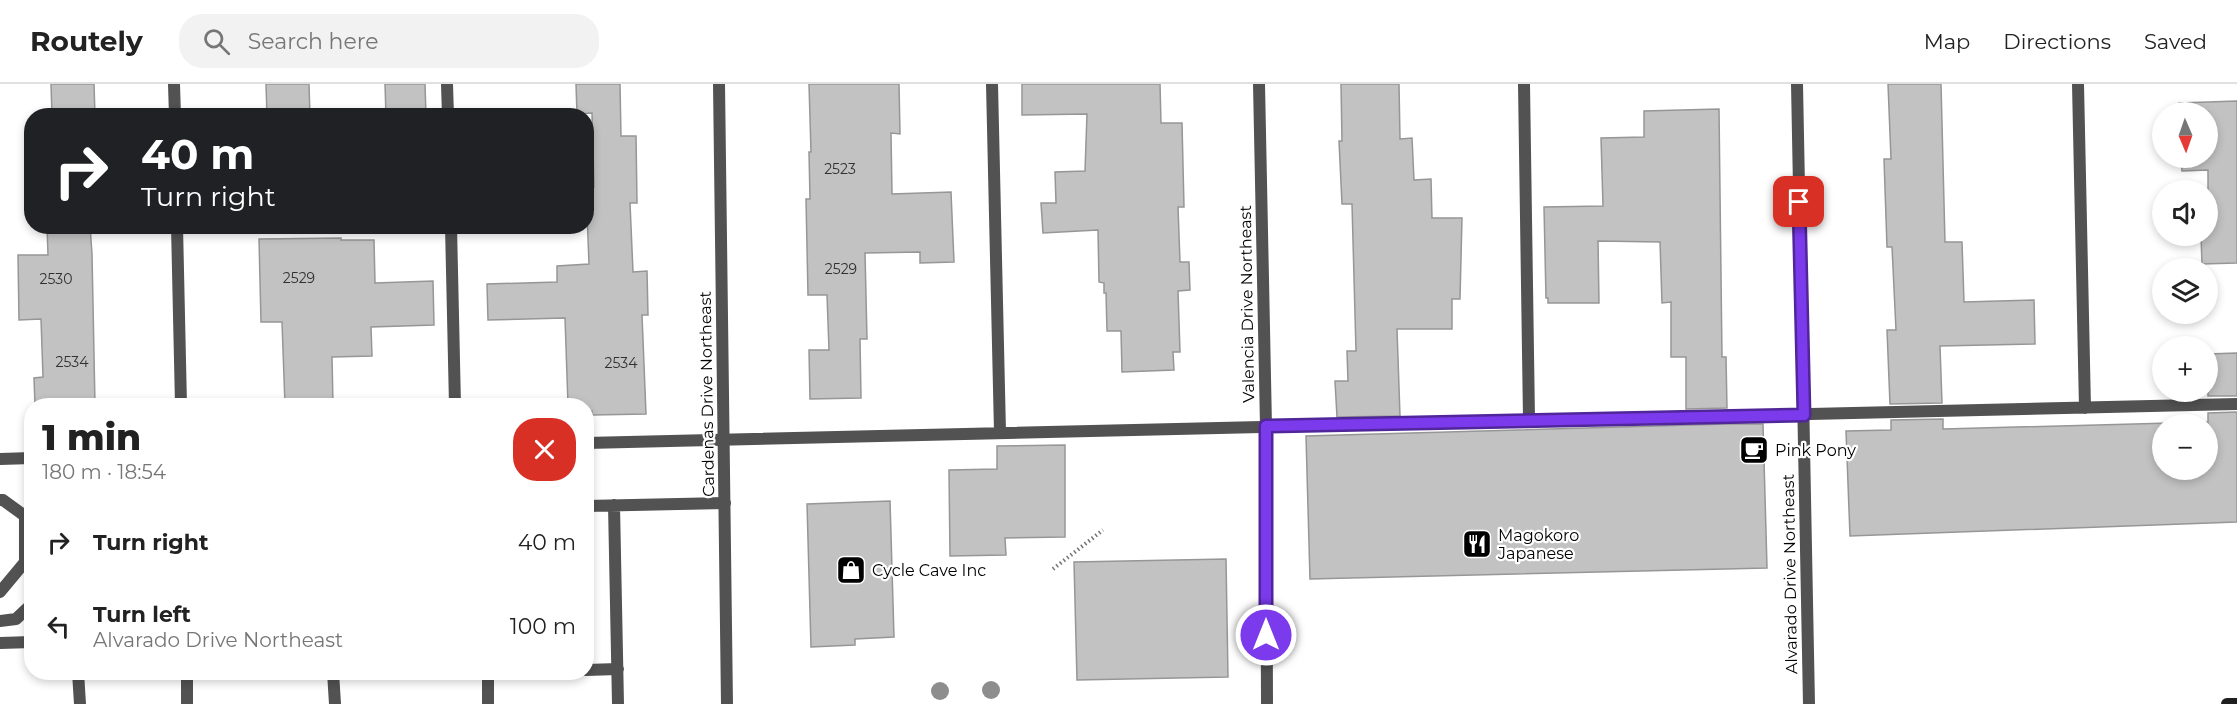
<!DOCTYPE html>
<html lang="en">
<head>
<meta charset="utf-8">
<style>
	:root { --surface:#fff; --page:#f2f2f2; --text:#222; --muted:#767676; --line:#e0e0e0 }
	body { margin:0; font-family:Montserrat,sans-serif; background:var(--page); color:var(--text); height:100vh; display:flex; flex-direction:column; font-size:22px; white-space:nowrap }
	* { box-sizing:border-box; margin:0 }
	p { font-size:20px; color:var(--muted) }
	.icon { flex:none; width:33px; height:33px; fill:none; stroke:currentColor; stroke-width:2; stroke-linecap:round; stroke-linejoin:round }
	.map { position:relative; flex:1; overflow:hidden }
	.sheet { position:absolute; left:24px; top:314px; width:570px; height:282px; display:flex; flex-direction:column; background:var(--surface); border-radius:24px; box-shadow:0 3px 9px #0003 }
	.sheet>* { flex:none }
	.guide { position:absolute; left:24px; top:24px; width:570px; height:126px; border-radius:24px; box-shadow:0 3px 9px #0003; background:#202124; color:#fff; overflow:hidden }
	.needle { width:39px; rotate:178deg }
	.buttons { position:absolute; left:2152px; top:18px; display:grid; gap:12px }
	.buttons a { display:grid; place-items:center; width:66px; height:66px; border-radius:50%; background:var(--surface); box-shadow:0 3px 9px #0003; font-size:30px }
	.pin { position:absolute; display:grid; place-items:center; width:51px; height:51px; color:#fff; margin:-26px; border-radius:12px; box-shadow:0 3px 9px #0006 }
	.me { position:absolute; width:66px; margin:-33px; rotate:0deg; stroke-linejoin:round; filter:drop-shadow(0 0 4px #0008) }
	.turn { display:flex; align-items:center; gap:21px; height:126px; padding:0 18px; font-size:27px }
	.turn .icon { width:78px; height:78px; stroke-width:2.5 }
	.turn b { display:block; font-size:42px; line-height:51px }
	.round { display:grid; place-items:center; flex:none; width:63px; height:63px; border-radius:24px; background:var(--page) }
	.overview { display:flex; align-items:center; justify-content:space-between; height:102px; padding:0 18px }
	h1 { font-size:36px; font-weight:800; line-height:45px }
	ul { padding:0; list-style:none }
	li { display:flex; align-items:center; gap:18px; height:84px; padding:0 18px }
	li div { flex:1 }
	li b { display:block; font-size:22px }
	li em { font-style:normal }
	header { display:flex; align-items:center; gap:36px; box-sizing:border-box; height:84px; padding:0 30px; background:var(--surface); border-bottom:2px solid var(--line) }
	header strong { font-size:28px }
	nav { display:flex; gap:33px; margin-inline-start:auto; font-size:21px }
	.search { width:420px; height:54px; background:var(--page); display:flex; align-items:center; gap:15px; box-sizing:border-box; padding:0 21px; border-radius:24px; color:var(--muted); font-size:22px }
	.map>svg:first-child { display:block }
</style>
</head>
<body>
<header>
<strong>Routely</strong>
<div class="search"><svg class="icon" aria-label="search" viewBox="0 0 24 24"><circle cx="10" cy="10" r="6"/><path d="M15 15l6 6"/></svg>Search here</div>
<nav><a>Map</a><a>Directions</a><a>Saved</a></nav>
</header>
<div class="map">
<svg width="2237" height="620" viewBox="0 0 2237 620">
	<rect width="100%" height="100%" fill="#fff"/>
	<path fill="#c2c2c2" stroke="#969696" stroke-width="1.5" fill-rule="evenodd" d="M 51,0 L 94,0 L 95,32 L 52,32 Z
		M 266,0 L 309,0 L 310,32 L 267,32 Z
		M 385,0 L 425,0 L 426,32 L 386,32 Z
		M 576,0 L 620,0 L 621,52 L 636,52 L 637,119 L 630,119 L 633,188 L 647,187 L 648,231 L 642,231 L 646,330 L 592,331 L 592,327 L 586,327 L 586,321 L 568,321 L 565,234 L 488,236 L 487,200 L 557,198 L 557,182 L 589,180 L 586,103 L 594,103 L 592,29 L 577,30 Z
		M 809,0 L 899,0 L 900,50 L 891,49 L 892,110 L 951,108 L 954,178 L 920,179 L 920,168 L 865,169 L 867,255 L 860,255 L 861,314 L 810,315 L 809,266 L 829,266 L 827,211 L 808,211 L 806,115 L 810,115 L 809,68 L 811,68 Z
		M 1022,0 L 1160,0 L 1161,39 L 1182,39 L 1184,123 L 1178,123 L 1180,178 L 1189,178 L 1190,206 L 1178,207 L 1180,268 L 1173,268 L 1174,286 L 1122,288 L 1121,247 L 1107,247 L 1106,209 L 1104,209 L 1104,199 L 1099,198 L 1098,146 L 1043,149 L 1041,119 L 1056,119 L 1055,88 L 1085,87 L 1087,30 L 1022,31 Z
		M 1341,0 L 1399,0 L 1400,55 L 1412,54 L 1414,96 L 1431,95 L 1432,134 L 1462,134 L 1460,215 L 1452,215 L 1452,245 L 1397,245 L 1400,332 L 1337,333 L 1335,297 L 1348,297 L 1347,267 L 1356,267 L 1352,120 L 1342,120 L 1339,57 L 1342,57 Z
		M 1888,0 L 1941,0 L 1945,158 L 1962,158 L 1964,218 L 2034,216 L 2035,260 L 1940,262 L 1942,319 L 1890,320 L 1887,246 L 1896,246 L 1892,163 L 1887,163 L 1884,75 L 1891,75 Z
		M 2237,17 L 2237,179 L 2202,180 L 2201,152 L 2208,152 L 2208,86 L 2182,87 L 2181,74 L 2208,74 L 2208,28 L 2180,28 L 2179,19 Z
		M 1719,25 L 1722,273 L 1726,273 L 1727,324 L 1686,325 L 1686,273 L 1671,273 L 1671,218 L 1662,219 L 1660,158 L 1598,157 L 1599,219 L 1548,219 L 1548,214 L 1546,214 L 1544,123 L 1603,122 L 1601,54 L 1644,53 L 1644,27 Z
		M 47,142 L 90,142 L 92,170 L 95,321 L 35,321 L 34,294 L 43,293 L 41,235 L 19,236 L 18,171 L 48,171 Z
		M 341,154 L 341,156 L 374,156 L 375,199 L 433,197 L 434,241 L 371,243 L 372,272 L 332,273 L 333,321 L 285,321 L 282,238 L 261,238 L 259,155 Z
		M 2237,269 L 2237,312 L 2208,312 L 2208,270 Z
		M 2237,328 L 2237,438 L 1850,452 L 1846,347 L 1891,346 L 1891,336 L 1943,335 L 1943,345 L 2208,338 L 2208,329 ZM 2163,340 L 2208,340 L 2208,386 L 2163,386 Z
		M 1727,340 L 1763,340 L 1767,484 L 1310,495 L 1306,352 Z
		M 1065,361 L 1065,453 L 1005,454 L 1006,471 L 950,472 L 949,386 L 997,385 L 997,362 Z
		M 890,417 L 894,553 L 855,555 L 855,561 L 811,563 L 807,420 Z
		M 1226,475 L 1228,593 L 1077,596 L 1074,478 Z"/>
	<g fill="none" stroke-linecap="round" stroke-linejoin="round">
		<path stroke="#747474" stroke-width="4" stroke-dasharray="1.5 3" stroke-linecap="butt" d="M 1053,485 L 1103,446"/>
		<path stroke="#525252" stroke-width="12" d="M 447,0 L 448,32
			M 992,0 L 1000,348
			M 1524,0 L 1529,335
			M 2078,0 L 2085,324
			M 451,142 L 455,321
			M 586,359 L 2237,320
			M 0,375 L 32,374
			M 0,416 L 3,416 L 29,435
			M 614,421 L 618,620
			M 586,422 L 725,419
			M 0,508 L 25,478 L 25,431
			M 0,537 L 16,535 L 32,520
			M 0,559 L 32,558
			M 586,586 L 618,585
			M 78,588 L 80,620
			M 333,588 L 335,620
			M 488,588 L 488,620
			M 488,590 L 548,588"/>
		<path stroke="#525252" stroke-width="12" d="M 174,0 L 175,32
			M 719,0 L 727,620
			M 1259,0 L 1266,342 L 1267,620
			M 1797,0 L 1809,620
			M 177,142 L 181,321
			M 187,588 L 187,620"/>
		<path stroke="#1f1f1f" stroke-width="12" d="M 2227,620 L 2237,620"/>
	</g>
	<g fill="#8d8d8d">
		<circle cx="991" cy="606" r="9"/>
		<circle cx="940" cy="607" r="9"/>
	</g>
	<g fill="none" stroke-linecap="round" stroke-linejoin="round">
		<g stroke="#51269a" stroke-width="15">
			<path id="route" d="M 1266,551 L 1266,342 L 1804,331 L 1799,118"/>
		</g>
		<use href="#route" stroke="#7c3aed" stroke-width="10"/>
	</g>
	<defs>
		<g id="cafe-square" transform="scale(1.5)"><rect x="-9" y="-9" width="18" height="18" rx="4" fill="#000" stroke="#fff"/><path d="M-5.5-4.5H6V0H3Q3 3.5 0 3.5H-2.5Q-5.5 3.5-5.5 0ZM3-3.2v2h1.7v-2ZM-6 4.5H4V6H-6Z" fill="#fff"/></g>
		<g id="restaurant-square" transform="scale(1.5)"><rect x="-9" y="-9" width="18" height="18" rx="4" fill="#000" stroke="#fff"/><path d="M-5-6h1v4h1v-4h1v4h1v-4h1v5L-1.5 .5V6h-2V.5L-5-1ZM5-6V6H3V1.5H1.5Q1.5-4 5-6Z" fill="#fff"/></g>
		<g id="shop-square" transform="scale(1.5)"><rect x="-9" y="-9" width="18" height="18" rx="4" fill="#000" stroke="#fff"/><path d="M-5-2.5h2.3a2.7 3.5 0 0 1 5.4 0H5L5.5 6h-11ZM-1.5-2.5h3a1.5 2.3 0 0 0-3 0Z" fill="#fff"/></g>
	</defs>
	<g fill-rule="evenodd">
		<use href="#cafe-square" x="1754" y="366"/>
		<use href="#restaurant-square" x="1477" y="460"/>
		<use href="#shop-square" x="851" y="486"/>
	</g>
	<g text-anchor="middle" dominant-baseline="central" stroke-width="4.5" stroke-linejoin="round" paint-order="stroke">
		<g font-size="14" fill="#303030">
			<text x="840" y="85">2523</text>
			<text x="841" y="185">2529</text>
			<text x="299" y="194">2529</text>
			<text x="56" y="195">2530</text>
			<text x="72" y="278">2534</text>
			<text x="621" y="279">2534</text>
		</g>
		<g font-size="16" fill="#000" stroke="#fff">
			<text transform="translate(1247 220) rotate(-91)">Valencia Drive Northeast</text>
			<text transform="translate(707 310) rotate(-91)">Cardenas Drive Northeast</text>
			<text transform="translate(1790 490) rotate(-91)">Alvarado Drive Northeast</text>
		</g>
		<g font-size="16" fill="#000" stroke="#fff" text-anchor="start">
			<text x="1775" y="366">Pink Pony</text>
			<text x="1498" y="451">Magokoro<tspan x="1498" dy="18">Japanese</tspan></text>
			<text x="872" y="486">Cycle Cave Inc</text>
		</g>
	</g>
</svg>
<div class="buttons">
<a><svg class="needle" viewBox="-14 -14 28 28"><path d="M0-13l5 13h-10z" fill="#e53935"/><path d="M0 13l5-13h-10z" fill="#767676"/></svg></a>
<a><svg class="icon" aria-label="sound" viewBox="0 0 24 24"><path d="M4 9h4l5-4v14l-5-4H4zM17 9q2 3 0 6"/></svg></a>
<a><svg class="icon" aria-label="layers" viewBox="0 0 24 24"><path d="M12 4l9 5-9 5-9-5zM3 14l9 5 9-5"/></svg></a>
<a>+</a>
<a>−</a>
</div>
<div class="pin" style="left:1799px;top:118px;background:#d93025"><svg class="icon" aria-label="arrive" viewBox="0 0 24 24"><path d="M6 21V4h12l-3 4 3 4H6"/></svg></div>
<svg class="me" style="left:1266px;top:551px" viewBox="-20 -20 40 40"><circle r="17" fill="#7c3aed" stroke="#fff" stroke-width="3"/><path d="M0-11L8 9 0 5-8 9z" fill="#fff"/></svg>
<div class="guide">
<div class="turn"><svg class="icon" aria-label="right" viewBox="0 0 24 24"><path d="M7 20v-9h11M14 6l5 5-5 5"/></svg><div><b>40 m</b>Turn right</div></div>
</div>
<section class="sheet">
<div class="overview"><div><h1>1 min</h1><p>180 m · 18:54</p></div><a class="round" style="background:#d93025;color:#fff"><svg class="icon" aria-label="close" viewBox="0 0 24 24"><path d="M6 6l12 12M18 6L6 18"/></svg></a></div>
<ul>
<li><svg class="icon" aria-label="right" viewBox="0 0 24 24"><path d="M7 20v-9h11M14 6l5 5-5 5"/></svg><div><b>Turn right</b></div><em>40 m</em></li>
<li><svg class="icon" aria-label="left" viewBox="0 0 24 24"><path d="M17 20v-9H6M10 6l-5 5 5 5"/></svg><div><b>Turn left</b><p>Alvarado Drive Northeast</p></div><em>100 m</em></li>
</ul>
</section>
</div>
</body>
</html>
